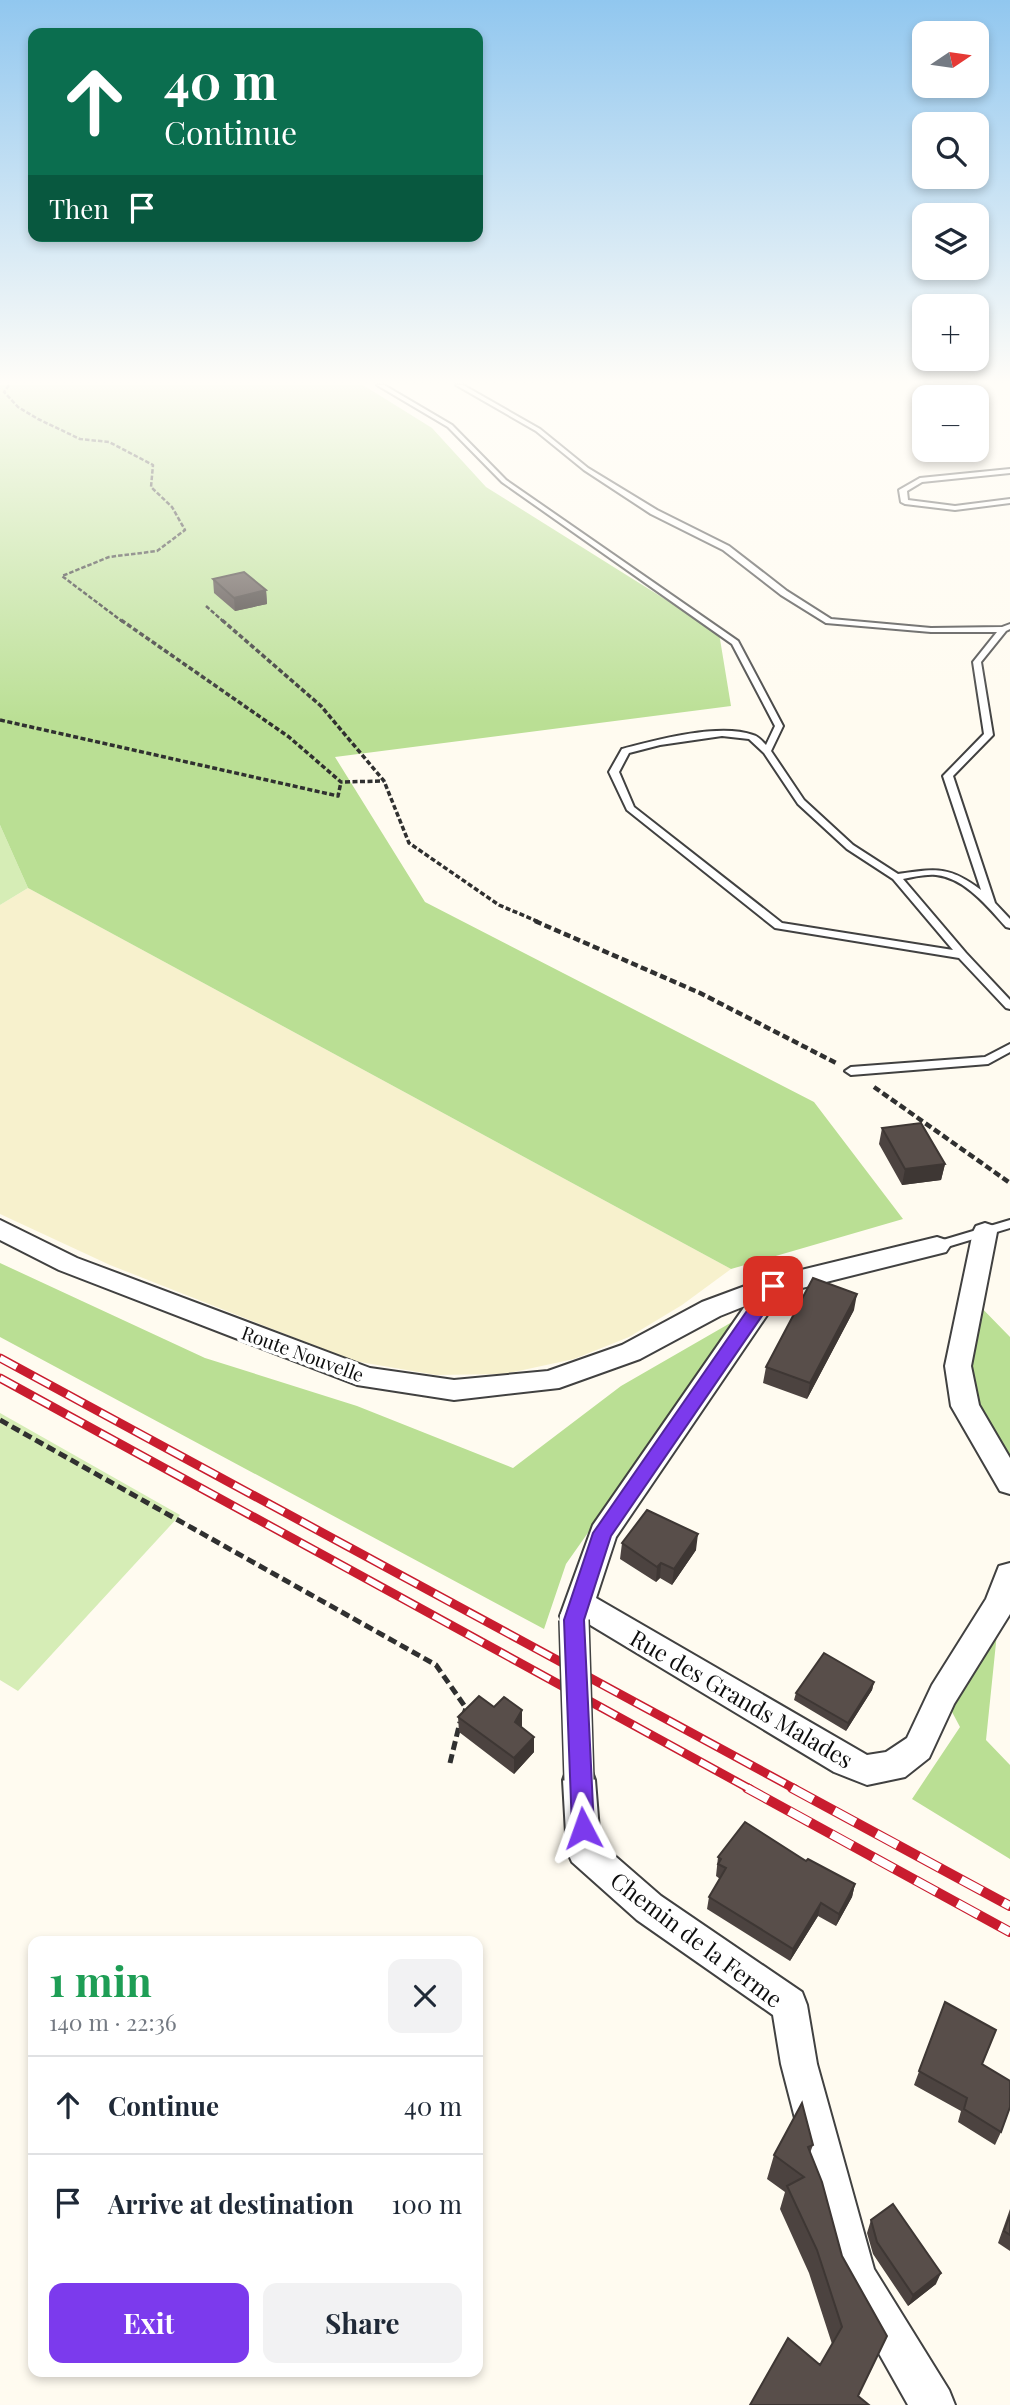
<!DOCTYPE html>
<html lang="en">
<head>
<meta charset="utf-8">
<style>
	:root { --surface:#fff; --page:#f2f2f3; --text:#1f2937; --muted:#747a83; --line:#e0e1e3; --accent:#7c3aed }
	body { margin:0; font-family:"Playfair Display",serif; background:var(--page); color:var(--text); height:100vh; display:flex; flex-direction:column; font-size:26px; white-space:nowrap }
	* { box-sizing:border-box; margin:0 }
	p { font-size:23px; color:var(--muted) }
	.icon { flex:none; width:38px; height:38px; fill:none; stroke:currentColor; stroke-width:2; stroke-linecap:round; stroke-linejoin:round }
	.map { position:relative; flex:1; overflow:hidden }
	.sheet { position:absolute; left:28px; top:1936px; width:455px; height:441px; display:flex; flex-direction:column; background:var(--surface); border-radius:14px; box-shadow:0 4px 10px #0003 }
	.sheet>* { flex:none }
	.top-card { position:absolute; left:28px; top:28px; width:455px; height:214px; border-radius:14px; box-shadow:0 4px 10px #0003; background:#0b6e4f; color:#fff; overflow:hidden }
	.needle { width:46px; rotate:77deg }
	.controls { position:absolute; left:912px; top:21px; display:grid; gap:14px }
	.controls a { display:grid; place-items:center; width:77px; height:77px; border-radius:14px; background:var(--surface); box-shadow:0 4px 10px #0003; font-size:35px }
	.pin { position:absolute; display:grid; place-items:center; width:60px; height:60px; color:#fff; margin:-30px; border-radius:14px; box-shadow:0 4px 10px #0006 }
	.me { position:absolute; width:77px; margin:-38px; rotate:356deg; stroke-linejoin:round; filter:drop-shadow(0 0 5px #0008) }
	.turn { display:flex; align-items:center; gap:24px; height:147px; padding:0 21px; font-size:32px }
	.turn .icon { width:91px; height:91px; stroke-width:2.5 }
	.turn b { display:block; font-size:49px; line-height:60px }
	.then { display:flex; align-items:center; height:66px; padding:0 21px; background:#0003; gap:14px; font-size:26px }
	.round { display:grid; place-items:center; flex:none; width:74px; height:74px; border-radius:14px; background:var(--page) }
	.summary { display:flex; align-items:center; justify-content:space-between; height:119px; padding:0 21px }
	h1 { font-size:42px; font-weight:700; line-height:52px; color:#1e9e55 }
	.primary-button { display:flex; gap:14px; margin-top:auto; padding:14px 21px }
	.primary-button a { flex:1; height:80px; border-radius:14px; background:var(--accent); color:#fff; font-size:28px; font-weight:700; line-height:80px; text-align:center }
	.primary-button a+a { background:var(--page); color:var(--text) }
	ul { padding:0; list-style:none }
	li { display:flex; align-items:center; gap:21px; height:98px; padding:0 21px; border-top:2px solid var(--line) }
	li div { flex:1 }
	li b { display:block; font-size:26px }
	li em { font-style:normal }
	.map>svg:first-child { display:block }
</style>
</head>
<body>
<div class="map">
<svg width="1010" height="2405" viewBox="0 0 1010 2405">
	<rect width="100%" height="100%" fill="#fffbf0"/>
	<path fill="#f7f1cd" d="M 28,888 L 731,1269 L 682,1305 L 629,1337 L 574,1359 L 504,1374 L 436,1375 L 354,1361 L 110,1265 L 0,1214 L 0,905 Z"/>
	<path fill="#d6edb6" d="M 0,825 L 28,888 L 0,905 Z
		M 0,1413 L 180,1515 L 18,1691 L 0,1680 Z"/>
	<path fill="#badf94" d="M 0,385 L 363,385 L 432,428 L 486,487 L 719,633 L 731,706 L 335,757 L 425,902 L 814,1102 L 903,1219 L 731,1269 L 28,888 L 0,825 Z
		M 0,1263 L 205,1358 L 357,1406 L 513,1468 L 621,1386 L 739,1318 L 566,1564 L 544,1629 L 0,1337 Z
		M 972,1298 L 1010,1337 L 1010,1483 L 965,1406 Z
		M 1000,1604 L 986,1740 L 1010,1765 L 1010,1859 L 912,1799 L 960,1727 L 943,1695 Z"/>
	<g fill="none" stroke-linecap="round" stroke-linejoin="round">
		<g stroke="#414141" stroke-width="4">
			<path id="service" d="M 377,385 L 384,385 L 452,425 L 506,480 L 738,641 L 783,726 L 771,751 L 804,800 L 853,845 L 898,874 C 935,869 948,865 981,890 L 943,776 L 984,734 L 973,662 L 997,632 L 931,632 L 826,623 L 781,595 L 723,550 L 651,514 L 584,470 L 536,431 L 456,385 L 463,385 L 540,429 L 588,468 L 657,510 L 729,546 L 787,591 L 831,619 L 931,628 L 1002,627 L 1010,624 L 1010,629 L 1006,631 L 981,662 L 993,735 L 953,776 L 995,903 L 1010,919 L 1010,928 L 1006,927 C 988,907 965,878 936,875 C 925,874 914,877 903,879 L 966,953 L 1010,1000 L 1010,1009 L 1006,1008 L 959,958 L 775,928 L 627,810 L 609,772 L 622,749 C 656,740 719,723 753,735 C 758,736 762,741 766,745 L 775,726 L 732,644 L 502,482 L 448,427 ZM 722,736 L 749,739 L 764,753 L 798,804 L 847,849 L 893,879 L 953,950 L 782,923 L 634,807 L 619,772 L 629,753 L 660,745 Z
				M 1010,469 L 1010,473 L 922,482 L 907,491 L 908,500 L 955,506 L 1010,499 L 1010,503 L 955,510 L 905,504 L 901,502 L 899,490 L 920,478 Z
				M 1010,1044 L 1010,1052 L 988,1064 L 851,1075 L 845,1071 L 851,1067 L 985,1057 Z
				M 1010,1220 L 1010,1228 L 937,1250 L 931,1246 L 933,1243 Z"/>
		</g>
		<g stroke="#414141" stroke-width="4">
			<path id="minor" d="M 0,1220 L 77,1258 L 370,1368 L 454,1380 L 548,1371 L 622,1345 L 702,1302 L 764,1279 L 937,1237 L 946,1240 L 950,1246 L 946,1252 L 782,1293 L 616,1537 L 596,1598 L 867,1755 L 886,1752 L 907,1738 L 932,1685 L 986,1599 L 999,1566 L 1010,1563 L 1010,1614 L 954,1704 L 929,1758 L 905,1777 L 867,1785 L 834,1772 L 587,1623 L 575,1629 L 564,1625 L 560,1616 L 593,1525 L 745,1306 L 720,1316 L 640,1359 L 559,1388 L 454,1400 L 357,1385 L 59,1270 L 0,1240 Z
				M 985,1223 L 994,1226 L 997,1232 L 971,1366 L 979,1405 L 1010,1458 L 1010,1494 L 1000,1491 L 951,1406 L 945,1366 L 973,1232 L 976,1226 Z
				M 579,1765 L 591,1769 L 595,1780 L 600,1843 L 661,1896 L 802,1992 L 807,2005 L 817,2064 L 874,2269 L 949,2390 L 955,2405 L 908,2405 L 836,2277 L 781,2064 L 773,2015 L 637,1920 L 572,1862 L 567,1851 L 563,1780 L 567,1769 Z"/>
		</g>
		<path stroke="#303030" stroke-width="2.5" stroke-dasharray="4.5 2" stroke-linecap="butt" d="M 9,385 L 4,392 L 18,407 L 38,419 L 80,439 L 109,442 L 153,465 L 151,487 L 172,507 L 185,530 L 157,551 L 109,557 L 62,576 L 123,622
			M 206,606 L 224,622"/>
		<path stroke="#303030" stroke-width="3.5" stroke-dasharray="5 2.5" stroke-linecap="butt" d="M 121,620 L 289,737 L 341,782 L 384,781
			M 222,620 L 321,706 L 384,781 L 409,843 L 499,905 L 539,922
			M 0,720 L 338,796 L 341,782"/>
		<path stroke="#303030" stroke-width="4.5" stroke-dasharray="7 3.5" stroke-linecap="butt" d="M 535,921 L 700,993 L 838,1064
			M 874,1087 L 1010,1183"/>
		<path stroke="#303030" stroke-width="5" stroke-dasharray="9 4.5" stroke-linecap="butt" d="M 0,1420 L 436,1665 L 466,1708 L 464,1714
			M 450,1763 L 460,1722"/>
		<use href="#service" fill="#fff" fill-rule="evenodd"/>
		<use href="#minor" fill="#fff" fill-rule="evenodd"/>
		<g stroke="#c91c2f" stroke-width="9">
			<path id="rail-far1" d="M 0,1358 L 795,1789
				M 0,1378 L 750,1789"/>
		</g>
		<g stroke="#c91c2f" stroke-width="10">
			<path id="rail" d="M 747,1788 L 1010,1932
				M 792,1788 L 1010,1906"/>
		</g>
		<use href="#rail-far1" stroke="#fff" stroke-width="6" stroke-dasharray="19" stroke-linecap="butt"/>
		<use href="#rail" stroke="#fff" stroke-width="8" stroke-dasharray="24" stroke-linecap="butt"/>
		<g stroke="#414141" stroke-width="32" stroke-linecap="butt">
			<path id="minor-bridge" d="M 574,1620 L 579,1780"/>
		</g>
		<use href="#minor-bridge" stroke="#fff" stroke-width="29"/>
	</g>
	<path fill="#4c4340" d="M 213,579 L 266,590 L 267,604 L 235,611 L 214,593 Z
		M 882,1128 L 945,1164 L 941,1180 L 902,1185 L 879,1144 Z
		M 854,1310 L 807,1399 L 763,1383 L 766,1367 Z
		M 622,1543 L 696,1550 L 672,1585 L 660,1578 L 656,1582 L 620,1559 Z
		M 874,1682 L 872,1690 L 846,1731 L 794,1700 L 796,1693 Z
		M 458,1717 L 522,1726 L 521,1727 L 534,1737 L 534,1752 L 514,1774 L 459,1732 Z
		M 718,1857 L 806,1861 L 855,1884 L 852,1897 L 836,1926 L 818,1916 L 790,1961 L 707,1909 L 709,1897 L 720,1879 L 716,1876 Z
		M 945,2002 L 982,2064 L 1001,2132 L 995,2145 L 958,2122 L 961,2111 L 914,2085 Z
		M 813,2145 L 810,2153 L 858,2396 L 820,2365 L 832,2344 L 809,2273 L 780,2209 L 785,2192 L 767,2179 L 774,2155 Z
		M 1010,2209 L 1010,2251 L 998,2243 Z
		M 871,2220 L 936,2284 L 908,2306 L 873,2254 L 867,2233 Z"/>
	<path fill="#3e3734" d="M 266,590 L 267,604 L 235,611 L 234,598 Z
		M 945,1164 L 941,1180 L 902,1185 L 905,1169 Z
		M 857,1294 L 854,1310 L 807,1399 L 810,1383 Z
		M 698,1534 L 696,1550 L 672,1585 L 674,1569 Z
		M 661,1563 L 660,1578 L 656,1582 L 657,1567 Z
		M 874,1682 L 872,1690 L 846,1731 L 848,1723 Z
		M 522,1710 L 522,1726 L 515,1737 L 515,1722 Z
		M 534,1737 L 534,1752 L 514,1774 L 514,1758 Z
		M 855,1884 L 852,1897 L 836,1926 L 839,1914 Z
		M 821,1903 L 818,1916 L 790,1961 L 793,1949 Z
		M 941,2273 L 936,2284 L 908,2306 L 913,2295 Z"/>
	<path fill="#584e4a" stroke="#3e3734" stroke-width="2" d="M 244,572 L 266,590 L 234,598 L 213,579 Z
		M 921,1123 L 945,1164 L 905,1169 L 882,1128 Z
		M 813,1278 L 857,1294 L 810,1383 L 766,1367 Z
		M 647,1510 L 698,1534 L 674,1569 L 661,1563 L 657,1567 L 622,1543 Z
		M 824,1653 L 874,1682 L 848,1723 L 796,1693 Z
		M 479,1696 L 494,1707 L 504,1697 L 522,1710 L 515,1722 L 534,1737 L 514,1758 L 458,1717 Z
		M 745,1822 L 806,1861 L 808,1859 L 855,1884 L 839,1914 L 821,1903 L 793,1949 L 709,1897 L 726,1868 L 718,1864 L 721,1859 L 718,1857 Z
		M 945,2002 L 996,2030 L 982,2064 L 1010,2081 L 1010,2107 L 1001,2132 L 964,2109 L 967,2098 L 919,2071 Z
		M 802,2103 L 813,2145 L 808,2147 L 822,2182 L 842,2256 L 887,2336 L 858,2396 L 869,2405 L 750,2405 L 788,2338 L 820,2365 L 842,2327 L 817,2250 L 787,2186 L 804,2177 L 774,2155 Z
		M 893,2204 L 941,2273 L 913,2295 L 877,2242 L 871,2220 Z
		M 1010,2215 L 1010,2235 L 1004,2231 Z"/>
	<linearGradient id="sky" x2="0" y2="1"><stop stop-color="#91c7ef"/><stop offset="0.53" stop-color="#fffdf8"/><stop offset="1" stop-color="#fffdf8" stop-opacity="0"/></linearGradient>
	<rect width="1010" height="722" fill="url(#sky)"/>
	<path fill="#7c3aed" stroke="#51269a" stroke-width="2" d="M 773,1280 L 782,1286 L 779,1291 L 611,1536 L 584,1620 L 594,1828 L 590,1835 L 583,1838 L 575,1835 L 572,1828 L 564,1620 L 593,1533 L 767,1282 Z"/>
	<g text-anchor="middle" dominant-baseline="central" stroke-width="7" stroke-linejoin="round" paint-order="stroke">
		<g font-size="19" fill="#0e0e0e" stroke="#fff">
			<text transform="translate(303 1353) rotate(20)">Route Nouvelle</text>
		</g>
		<g font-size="23" fill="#0e0e0e" stroke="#fff">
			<text transform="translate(742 1698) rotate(30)">Rue des Grands Malades</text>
			<text transform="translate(697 1939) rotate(37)">Chemin de la Ferme</text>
		</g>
	</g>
</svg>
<div class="controls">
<a><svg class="needle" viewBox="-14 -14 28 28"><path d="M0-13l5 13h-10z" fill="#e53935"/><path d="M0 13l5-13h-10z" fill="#747a83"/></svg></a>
<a><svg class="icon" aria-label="search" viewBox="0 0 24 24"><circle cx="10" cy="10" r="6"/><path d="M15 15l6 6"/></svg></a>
<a><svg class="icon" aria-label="layers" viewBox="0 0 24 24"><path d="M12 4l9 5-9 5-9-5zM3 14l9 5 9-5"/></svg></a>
<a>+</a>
<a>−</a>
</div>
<div class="pin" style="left:773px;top:1286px;background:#d93025"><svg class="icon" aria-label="arrive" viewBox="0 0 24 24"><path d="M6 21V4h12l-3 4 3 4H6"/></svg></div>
<svg class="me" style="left:583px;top:1828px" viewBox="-20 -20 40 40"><path d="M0-17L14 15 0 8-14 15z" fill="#7c3aed" stroke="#fff" stroke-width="4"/></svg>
<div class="top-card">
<div class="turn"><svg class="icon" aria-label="ahead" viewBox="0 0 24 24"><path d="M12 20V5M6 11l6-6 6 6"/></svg><div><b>40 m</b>Continue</div></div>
<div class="then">Then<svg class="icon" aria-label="arrive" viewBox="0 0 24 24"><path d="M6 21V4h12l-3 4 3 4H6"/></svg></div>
</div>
<section class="sheet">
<div class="summary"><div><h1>1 min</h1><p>140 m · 22:36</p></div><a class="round"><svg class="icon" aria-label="close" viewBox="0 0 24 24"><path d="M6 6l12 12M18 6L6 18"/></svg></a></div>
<ul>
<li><svg class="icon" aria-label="ahead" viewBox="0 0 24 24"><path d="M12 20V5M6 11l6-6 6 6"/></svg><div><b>Continue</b></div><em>40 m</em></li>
<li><svg class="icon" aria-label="arrive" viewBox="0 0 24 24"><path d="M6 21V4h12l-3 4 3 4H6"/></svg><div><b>Arrive at destination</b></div><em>100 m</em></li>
</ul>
<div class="primary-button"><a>Exit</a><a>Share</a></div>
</section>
</div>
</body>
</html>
